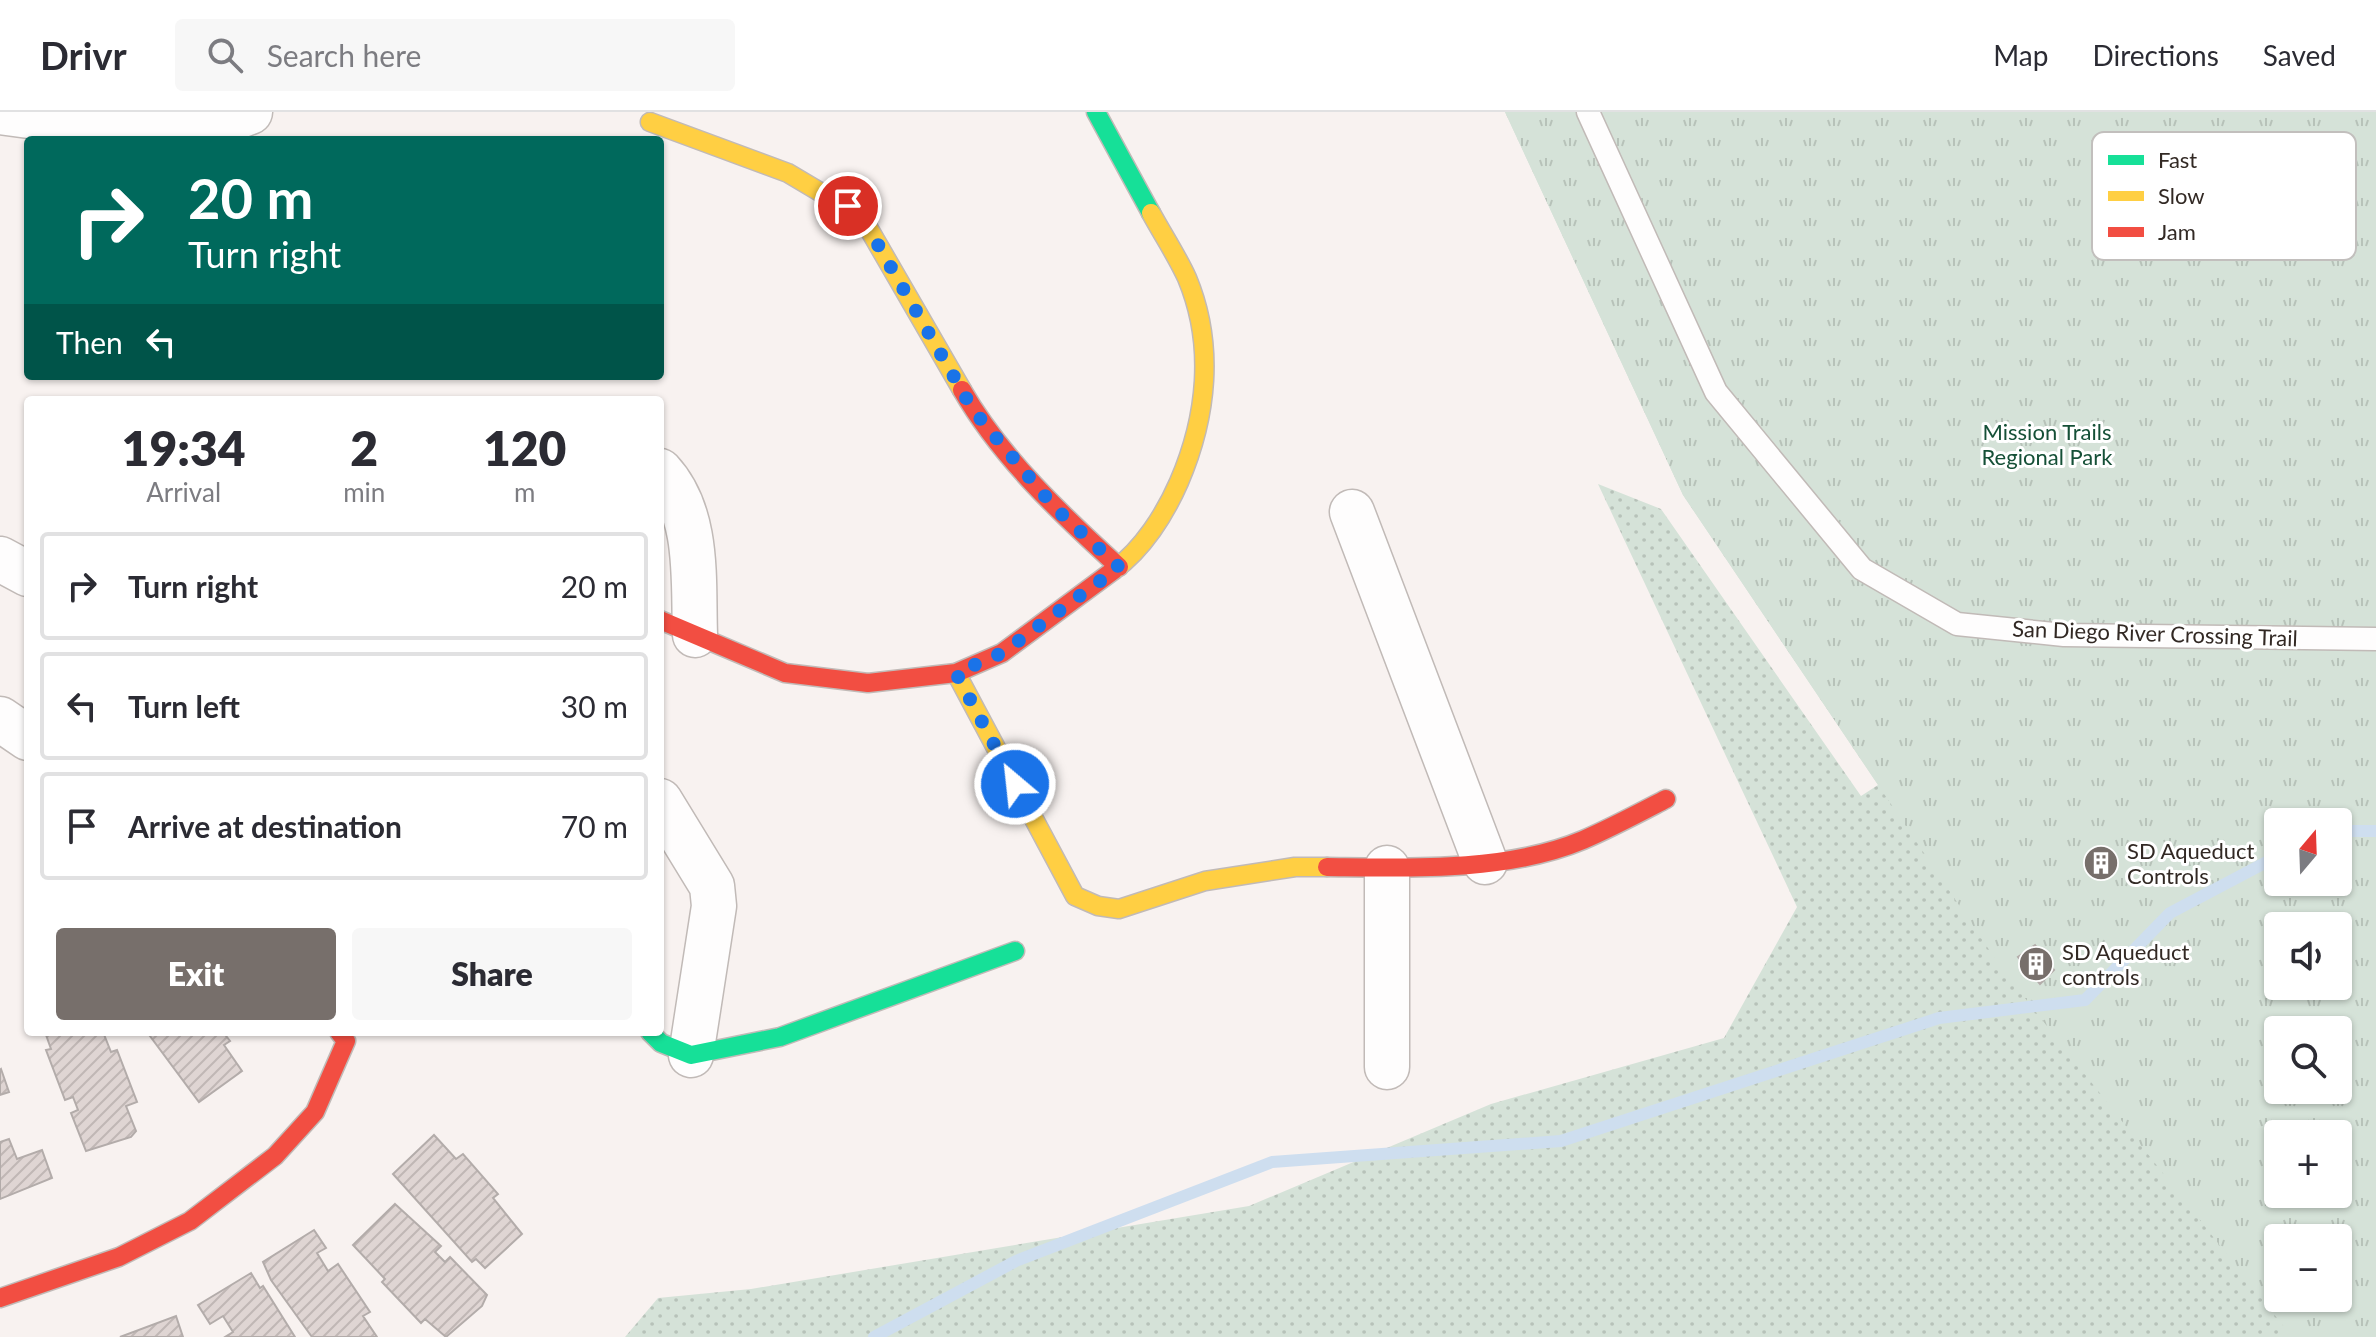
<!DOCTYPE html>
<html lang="en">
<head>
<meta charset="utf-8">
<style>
	:root { --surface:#fff; --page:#f7f7f7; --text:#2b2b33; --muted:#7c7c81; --line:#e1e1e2; --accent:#776f6b }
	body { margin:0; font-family:Lato,sans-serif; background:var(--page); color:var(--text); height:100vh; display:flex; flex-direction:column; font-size:30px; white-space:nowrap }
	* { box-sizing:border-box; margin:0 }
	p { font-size:26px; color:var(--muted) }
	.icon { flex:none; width:44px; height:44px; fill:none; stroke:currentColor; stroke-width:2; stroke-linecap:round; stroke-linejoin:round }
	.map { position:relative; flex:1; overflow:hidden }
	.drawer { position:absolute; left:24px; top:284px; width:640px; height:640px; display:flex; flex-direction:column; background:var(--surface); border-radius:8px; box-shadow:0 2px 6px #0004 }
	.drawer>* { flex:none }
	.top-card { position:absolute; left:24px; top:24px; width:640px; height:244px; border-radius:8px; box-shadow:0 2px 6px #0004; background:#00695c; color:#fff; overflow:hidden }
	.needle { width:52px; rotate:19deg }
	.tools { position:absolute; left:2264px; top:696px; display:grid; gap:16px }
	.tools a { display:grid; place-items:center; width:88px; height:88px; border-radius:8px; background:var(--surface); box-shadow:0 2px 6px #0004; font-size:40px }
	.pin { position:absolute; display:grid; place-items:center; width:68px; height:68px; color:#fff; margin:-34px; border:4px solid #fff; border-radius:50%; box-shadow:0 2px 8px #0007 }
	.me { position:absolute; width:88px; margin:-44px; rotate:332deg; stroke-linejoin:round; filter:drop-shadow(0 0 6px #0008) }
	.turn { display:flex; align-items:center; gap:28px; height:168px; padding:0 32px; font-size:36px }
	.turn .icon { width:104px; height:104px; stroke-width:2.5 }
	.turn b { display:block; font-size:56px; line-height:68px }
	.then { display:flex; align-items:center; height:76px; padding:0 32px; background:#0003; gap:16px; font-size:30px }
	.eta { display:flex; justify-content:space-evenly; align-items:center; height:136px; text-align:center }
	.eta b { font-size:48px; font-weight:800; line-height:56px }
	.primary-button { display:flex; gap:16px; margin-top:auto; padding:16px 32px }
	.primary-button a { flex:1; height:92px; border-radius:8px; background:var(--accent); color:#fff; font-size:32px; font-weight:800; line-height:92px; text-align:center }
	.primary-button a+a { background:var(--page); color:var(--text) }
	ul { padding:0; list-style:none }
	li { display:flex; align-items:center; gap:24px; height:108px; margin:0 16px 12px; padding:0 16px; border:4px solid var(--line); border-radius:8px }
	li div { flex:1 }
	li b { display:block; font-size:30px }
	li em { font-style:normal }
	header { display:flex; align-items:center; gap:48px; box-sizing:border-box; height:112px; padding:0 40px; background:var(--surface); border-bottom:2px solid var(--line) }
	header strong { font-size:38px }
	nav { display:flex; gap:44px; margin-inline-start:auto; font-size:28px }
	.search { width:560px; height:72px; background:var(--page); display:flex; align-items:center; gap:20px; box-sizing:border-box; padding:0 28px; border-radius:8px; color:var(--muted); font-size:30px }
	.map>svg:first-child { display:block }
</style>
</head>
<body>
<header>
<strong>Drivr</strong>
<div class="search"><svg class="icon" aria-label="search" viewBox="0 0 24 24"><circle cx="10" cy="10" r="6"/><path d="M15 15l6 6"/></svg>Search here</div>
<nav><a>Map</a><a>Directions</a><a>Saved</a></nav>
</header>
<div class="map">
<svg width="2376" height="1225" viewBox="0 0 2376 1225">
	<defs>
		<pattern id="grass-dots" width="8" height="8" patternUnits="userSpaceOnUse" patternTransform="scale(2)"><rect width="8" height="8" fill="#d5e2d8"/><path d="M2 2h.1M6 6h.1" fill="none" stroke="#b7c2b9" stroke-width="1.8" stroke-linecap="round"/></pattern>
		<pattern id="park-tufts" width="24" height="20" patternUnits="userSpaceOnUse" patternTransform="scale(2)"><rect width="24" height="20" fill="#d5e2d8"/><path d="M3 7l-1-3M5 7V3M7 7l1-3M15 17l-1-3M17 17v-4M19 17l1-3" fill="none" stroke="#b7c2b9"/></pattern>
		<pattern id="building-hatch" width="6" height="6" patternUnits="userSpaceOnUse" patternTransform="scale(2)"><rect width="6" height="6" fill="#dfd5d3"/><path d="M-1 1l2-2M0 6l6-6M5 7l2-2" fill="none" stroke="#c0b7b5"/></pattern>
	</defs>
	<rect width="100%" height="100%" fill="#f8f2f0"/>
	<path fill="url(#grass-dots)" fill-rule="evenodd" d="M 1505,0 L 2376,0 L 2376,1225 L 625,1225 L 658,1186 L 751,1177 L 1249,1094 L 1491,992 L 1724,926 L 1797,795 L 1598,372 L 1661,397 L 1861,684 L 1878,673 L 1683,383 ZM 2278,710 L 2338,710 L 2338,770 L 2278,770 ZM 2278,814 L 2338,814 L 2338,874 L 2278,874 ZM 2278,918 L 2338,918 L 2338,978 L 2278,978 ZM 2278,1022 L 2338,1022 L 2338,1082 L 2278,1082 ZM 2278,1126 L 2338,1126 L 2338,1186 L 2278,1186 Z"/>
	<path fill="url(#park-tufts)" fill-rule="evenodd" d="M 1505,0 L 2376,0 L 2376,1225 L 2292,1225 L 2002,857 L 1683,383 ZM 2278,710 L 2338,710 L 2338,770 L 2278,770 ZM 2278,814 L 2338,814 L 2338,874 L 2278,874 ZM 2278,918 L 2338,918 L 2338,978 L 2278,978 ZM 2278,1022 L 2338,1022 L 2338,1082 L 2278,1082 ZM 2278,1126 L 2338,1126 L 2338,1186 L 2278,1186 Z"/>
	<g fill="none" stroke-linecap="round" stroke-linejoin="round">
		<path stroke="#cedeef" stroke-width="12" d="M 2338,719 L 2376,719
			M 874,1225 L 1016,1149 L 1272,1050 L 1561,1029 L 1939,906 L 2085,888 L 2170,801 L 2278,744"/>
	</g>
	<path fill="url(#building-hatch)" stroke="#b3acaa" stroke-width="2" d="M 2035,833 L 2054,858 L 2040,872 L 2018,845 Z
		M 45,920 L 103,920 L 111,940 L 117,938 L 137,990 L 126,994 L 136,1019 L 131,1025 L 86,1039 L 71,1001 L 78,998 L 73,985 L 65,988 L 46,938 L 51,937 Z
		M 147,920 L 223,920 L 230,929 L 224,933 L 242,959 L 199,990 Z
		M 1,957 L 9,980 L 0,983 L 0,958 Z
		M 434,1023 L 456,1047 L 463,1042 L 498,1082 L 493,1086 L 522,1122 L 485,1156 L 476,1147 L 472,1150 L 393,1062 Z
		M 9,1027 L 17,1047 L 42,1038 L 52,1066 L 0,1087 L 0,1030 Z
		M 395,1092 L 441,1134 L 435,1140 L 445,1150 L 450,1145 L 487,1183 L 482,1194 L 446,1225 L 425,1207 L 421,1211 L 382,1170 L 385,1167 L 353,1133 Z
		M 314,1118 L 326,1136 L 317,1141 L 328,1159 L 338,1152 L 370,1200 L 363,1204 L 377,1225 L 312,1225 L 271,1168 L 263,1150 Z
		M 251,1161 L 260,1176 L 263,1174 L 295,1225 L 225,1225 L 233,1220 L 223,1204 L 210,1212 L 198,1193 Z
		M 176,1204 L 183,1225 L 120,1225 Z"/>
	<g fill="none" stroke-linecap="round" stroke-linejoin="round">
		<g stroke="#c1bab7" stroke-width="25">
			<path id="lane" d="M 1588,0 L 1716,280 L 1862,457 L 1957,512 L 2064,523 L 2376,527"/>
		</g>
		<g stroke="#c1bab7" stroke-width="47">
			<path id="street" d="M 0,0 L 96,13 L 206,17 L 250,0
				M 660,359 C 700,402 693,468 695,523
				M 1352,400 L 1485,750
				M 0,447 L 28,462
				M 0,607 L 28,626
				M 660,689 L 712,774 L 714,794 L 691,943
				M 1387,955 L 1387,756"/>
		</g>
		<g stroke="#c1bab7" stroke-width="21">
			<path id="fast" d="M 1096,0 L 1151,101
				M 650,920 L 661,931 L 691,943 L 780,925 L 1015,839"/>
		</g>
		<g stroke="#c1bab7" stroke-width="21">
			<path id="slow" d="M 650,10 L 788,61 L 862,105 L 962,278
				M 1114,458 C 1143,437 1165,402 1179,370 C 1207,305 1215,233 1187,166 C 1177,144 1163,123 1151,101
				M 956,561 L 1075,784 L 1098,794 L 1119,797 L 1205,769 L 1295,755 L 1327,755"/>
		</g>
		<g stroke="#c1bab7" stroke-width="21">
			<path id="jam" d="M 962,278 C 1001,346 1062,403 1119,455
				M 660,508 L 785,561 L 868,571 L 956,561 L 1002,541 L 1114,458
				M 1327,755 C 1408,756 1507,760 1583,728 C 1611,716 1639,701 1666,687
				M 0,1186 L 119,1145 L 190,1109 L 275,1044 L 315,1000 L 346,929 L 339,920"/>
		</g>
		<use href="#lane" stroke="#fefdfd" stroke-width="22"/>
		<use href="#street" stroke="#fefdfd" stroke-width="44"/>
		<use href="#fast" stroke="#16e098" stroke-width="18"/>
		<use href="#slow" stroke="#ffcf43" stroke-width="18"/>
		<use href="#jam" stroke="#f24e42" stroke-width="18"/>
	</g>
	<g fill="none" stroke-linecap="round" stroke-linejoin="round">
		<path stroke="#1a73e8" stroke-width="14" stroke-dasharray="0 25.2" d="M 848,94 L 862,105 L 973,298 L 1055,396 L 1119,455 L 1002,541 L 956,561 L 1015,672"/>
	</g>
	<defs>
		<g id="building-disc" transform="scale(1.8)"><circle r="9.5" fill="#776f6b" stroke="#fff"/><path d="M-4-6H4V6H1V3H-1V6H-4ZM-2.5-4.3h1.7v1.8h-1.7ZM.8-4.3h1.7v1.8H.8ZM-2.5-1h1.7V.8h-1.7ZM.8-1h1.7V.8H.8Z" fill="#fff"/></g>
	</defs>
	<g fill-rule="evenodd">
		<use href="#building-disc" x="2101" y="751"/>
		<use href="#building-disc" x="2036" y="852"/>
	</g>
	<g text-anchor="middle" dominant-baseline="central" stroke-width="6" stroke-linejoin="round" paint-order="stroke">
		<g font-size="22" fill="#155037" stroke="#fff">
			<text x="2047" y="319">Mission Trails<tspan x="2047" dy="25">Regional Park</tspan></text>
		</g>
		<g font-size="22" fill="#322924" stroke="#fff">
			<text transform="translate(2155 521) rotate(2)">San Diego River Crossing Trail</text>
		</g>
		<g font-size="22" fill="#322924" stroke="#fff" text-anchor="start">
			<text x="2127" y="738">SD Aqueduct<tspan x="2127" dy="25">Controls</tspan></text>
			<text x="2062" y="839">SD Aqueduct<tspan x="2062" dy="25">controls</tspan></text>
		</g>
	</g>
	<rect x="2092" y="20" width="264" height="128" rx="12" fill="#fff" stroke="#c2bfbd" stroke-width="2"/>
	<rect x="2108" y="43" width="36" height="10" fill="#16e098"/>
	<rect x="2108" y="79" width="36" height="10" fill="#ffcf43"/>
	<rect x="2108" y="115" width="36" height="10" fill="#f24e42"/>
	<g font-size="22" fill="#322924">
		<text x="2158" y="56">Fast</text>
		<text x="2158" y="92">Slow</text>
		<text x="2158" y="128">Jam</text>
	</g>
</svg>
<div class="tools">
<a><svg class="needle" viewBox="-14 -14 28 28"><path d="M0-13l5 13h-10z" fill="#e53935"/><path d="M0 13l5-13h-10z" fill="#7c7c81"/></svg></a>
<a><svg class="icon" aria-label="sound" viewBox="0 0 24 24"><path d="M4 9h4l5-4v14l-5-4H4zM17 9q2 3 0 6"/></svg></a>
<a><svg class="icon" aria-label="search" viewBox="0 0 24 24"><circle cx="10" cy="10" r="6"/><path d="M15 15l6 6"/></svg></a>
<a>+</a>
<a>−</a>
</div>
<div class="pin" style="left:848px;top:94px;background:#d93025"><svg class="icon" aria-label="arrive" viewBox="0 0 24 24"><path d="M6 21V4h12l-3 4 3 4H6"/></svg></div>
<svg class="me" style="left:1015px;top:672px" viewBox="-20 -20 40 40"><circle r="17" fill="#1a73e8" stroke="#fff" stroke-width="3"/><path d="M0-11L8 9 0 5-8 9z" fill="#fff"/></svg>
<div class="top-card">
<div class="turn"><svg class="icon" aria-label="right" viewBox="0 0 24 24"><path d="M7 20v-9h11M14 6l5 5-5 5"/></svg><div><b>20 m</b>Turn right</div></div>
<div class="then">Then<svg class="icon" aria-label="left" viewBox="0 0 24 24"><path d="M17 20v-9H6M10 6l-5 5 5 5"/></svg></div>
</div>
<section class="drawer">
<div class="eta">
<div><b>19:34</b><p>Arrival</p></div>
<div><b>2</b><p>min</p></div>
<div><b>120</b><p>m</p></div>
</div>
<ul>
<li><svg class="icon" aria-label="right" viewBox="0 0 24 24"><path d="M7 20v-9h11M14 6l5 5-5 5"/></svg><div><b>Turn right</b></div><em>20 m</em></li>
<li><svg class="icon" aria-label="left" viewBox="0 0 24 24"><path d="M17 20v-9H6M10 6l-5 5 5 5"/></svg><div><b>Turn left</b></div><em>30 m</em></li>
<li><svg class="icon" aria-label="arrive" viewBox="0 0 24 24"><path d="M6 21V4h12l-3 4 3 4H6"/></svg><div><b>Arrive at destination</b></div><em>70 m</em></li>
</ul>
<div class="primary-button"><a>Exit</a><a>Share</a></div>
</section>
</div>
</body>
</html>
